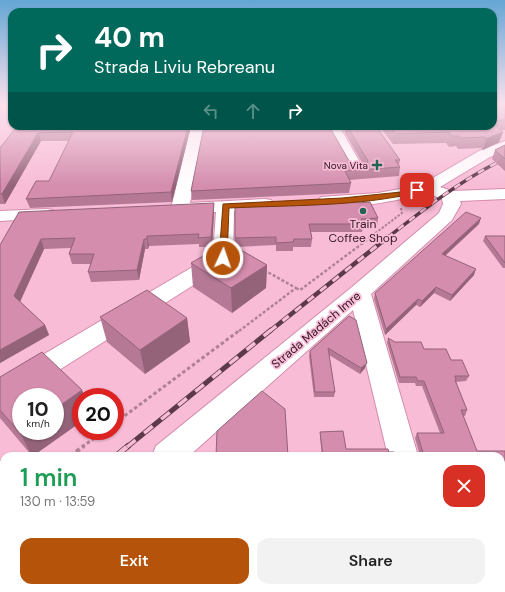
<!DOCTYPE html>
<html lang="en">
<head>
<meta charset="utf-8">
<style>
	:root { --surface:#fff; --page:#f2f2f2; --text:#222; --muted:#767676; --accent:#b45309 }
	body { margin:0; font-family:"DM Sans",sans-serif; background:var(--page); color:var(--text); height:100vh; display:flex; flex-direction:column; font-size:15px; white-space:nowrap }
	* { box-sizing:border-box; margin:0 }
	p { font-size:13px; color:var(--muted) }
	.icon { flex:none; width:22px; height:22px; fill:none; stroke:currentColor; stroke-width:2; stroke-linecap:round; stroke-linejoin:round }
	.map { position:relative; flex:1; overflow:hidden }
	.side { position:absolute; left:0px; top:452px; width:505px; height:140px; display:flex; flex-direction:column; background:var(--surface); border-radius:12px 12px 0 0; box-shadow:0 1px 3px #0004 }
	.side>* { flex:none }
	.banner { position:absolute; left:8px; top:8px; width:489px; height:122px; border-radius:12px; box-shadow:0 1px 3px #0004; background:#00695c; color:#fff; overflow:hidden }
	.speed { position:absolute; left:12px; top:388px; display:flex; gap:8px; font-size:20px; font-weight:700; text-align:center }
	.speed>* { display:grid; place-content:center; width:52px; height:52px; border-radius:50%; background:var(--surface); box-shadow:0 1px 3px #0004; line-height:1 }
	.speed small { font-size:10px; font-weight:400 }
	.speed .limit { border:6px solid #d22; background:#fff; color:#111 }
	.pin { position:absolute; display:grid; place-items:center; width:34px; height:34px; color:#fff; margin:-17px; border-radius:8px; box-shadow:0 2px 6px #0006 }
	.me { position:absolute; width:44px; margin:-22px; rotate:3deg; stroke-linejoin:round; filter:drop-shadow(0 0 3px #0008) }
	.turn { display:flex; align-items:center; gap:14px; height:84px; padding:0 20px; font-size:18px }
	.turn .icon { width:52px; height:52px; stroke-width:2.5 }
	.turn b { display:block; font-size:28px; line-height:34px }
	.lanes { display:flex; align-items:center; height:38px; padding:0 20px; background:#0003; justify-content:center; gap:20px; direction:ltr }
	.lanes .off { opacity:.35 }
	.round { display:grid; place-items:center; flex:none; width:42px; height:42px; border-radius:12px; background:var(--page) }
	.summary { display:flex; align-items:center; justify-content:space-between; height:68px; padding:0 20px }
	h1 { font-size:24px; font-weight:600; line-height:30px; color:#1e9e55 }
	.button { display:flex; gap:8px; margin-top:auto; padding:8px 20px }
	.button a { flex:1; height:46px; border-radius:12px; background:var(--accent); color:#fff; font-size:16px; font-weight:600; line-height:46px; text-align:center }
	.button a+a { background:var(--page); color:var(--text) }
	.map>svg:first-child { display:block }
</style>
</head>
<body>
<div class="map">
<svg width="505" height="592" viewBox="0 0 505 592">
	<rect width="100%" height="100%" fill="#f8bcd6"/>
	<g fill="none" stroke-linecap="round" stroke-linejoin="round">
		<g stroke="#d58dad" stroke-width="2">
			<path id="minor" d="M 191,126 L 205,126 L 190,203 L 265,199 L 271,200 L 274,204 L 271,208 L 234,211 L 233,258 L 230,262 L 10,401 L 0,404 L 0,380 L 213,255 L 216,212 L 185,213 L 174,212 L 171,208 Z
				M 325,126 L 339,126 L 365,171 L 363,174 L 357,176 L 351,174 Z
				M 505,141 L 505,150 L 490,157 L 440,187 L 452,191 L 505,189 L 505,199 L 460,201 L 461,204 L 452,220 L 371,294 L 418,456 L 388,456 L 353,310 L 189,456 L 152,456 L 156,446 L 352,287 L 439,213 L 443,204 L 442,199 L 432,195 L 430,191 C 406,200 345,211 321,205 L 318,201 L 321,197 L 378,193 L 411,187 L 431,179 L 479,151 Z
				M 47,209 L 53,210 L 56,214 L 53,218 L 0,221 L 0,211 Z
				M 4,573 L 4,588 L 31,588 L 30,592 L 0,592 L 0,575 Z
				M 420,588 L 456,588 L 458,592 L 420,592 Z"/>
		</g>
		<path stroke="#b08095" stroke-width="2" stroke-dasharray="2.5 1.5" stroke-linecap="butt" d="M 369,238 L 402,213 L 401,208"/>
		<path stroke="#b08095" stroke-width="2.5" stroke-dasharray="3 2" stroke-linecap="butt" d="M 296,288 L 300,290 L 371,237
			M 239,331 L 296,288 L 264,270"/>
		<path stroke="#b08095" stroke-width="3" stroke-dasharray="3.5 2.5" stroke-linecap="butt" d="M 115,423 L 240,330
			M 82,447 L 104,431"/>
		<path stroke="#b08095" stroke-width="4" stroke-dasharray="4.5 3" stroke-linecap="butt" d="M 70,456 L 84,446
			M 0,509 L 4,506"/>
		<use href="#minor" fill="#fff" fill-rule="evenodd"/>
		<g stroke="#5c3a4a" stroke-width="3">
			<path id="rail-far4" d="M 496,163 L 505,159"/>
		</g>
		<g stroke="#5c3a4a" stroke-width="3.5">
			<path id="rail-far3" d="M 387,238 C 423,210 457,183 498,162"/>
		</g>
		<g stroke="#5c3a4a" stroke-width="4.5">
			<path id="rail-far2" d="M 270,331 L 388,237"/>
		</g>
		<g stroke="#5c3a4a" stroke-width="5">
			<path id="rail-far1" d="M 127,447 L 271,330"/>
		</g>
		<g stroke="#5c3a4a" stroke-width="6">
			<path id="rail" d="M 116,456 L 128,446
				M 0,550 L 4,547"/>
		</g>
		<use href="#rail-far4" stroke="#f8bcd6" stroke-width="2" stroke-dasharray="5.5" stroke-linecap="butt"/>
		<use href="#rail-far3" stroke="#f8bcd6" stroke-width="2.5" stroke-dasharray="7" stroke-linecap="butt"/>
		<use href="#rail-far2" stroke="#f8bcd6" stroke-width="3" stroke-dasharray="8" stroke-linecap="butt"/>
		<use href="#rail-far1" stroke="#f8bcd6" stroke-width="3.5" stroke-dasharray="11" stroke-linecap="butt"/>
		<use href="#rail" stroke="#f8bcd6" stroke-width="4.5" stroke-dasharray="14" stroke-linecap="butt"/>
	</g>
	<path fill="#b67995" d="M 493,104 L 505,104 L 505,130 L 501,130 L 503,132 L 499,142 L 483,150 L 481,148 L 458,149 L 456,146 L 449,147 L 446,143 L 393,144 L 380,127 L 380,126 L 493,126 Z
		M 17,126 L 191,126 L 172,202 L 30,208 L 26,199 L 49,181 L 69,141 L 41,141 L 5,204 L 0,204 L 0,148 Z
		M 345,126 L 347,126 L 400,160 L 399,165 L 400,167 L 399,176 L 349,180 L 351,183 L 349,193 L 192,200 L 191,191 L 352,166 L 359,168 L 364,166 L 345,133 Z
		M 505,145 L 505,171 L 492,159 L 495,150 Z
		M 214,203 L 214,213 L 212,247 L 199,247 L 199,244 L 149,246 L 148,249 L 145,249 L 139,280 L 91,282 L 88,272 L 91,264 L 72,264 L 69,254 L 71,248 L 44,249 L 20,302 L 45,325 L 49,335 L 0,363 L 0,245 Z
		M 359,203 L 378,218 L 377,226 L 363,227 L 362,232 L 311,232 L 312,239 L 311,247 L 293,247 L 293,251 L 276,251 L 276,245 L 235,247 L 235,238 Z
		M 479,224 L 445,256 L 474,275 L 450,301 L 434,293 L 420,307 L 416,305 L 385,335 L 374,299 L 375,293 Z
		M 485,236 L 505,236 L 505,268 L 503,268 L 483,241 Z
		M 191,263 L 267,265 L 266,288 L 232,313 L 193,287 Z
		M 349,316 L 365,368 L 360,374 L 329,355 L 335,392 L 334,397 L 314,397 L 309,356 L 310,351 Z
		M 100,317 L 187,318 L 190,342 L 145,374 L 107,342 Z
		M 388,338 L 395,342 L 424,349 L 451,360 L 469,376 L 466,381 L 456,382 L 467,410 L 465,416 L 463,416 L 477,451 L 505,451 L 505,480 L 501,480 L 501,456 L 420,456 L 415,438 L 417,433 L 440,433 L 422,386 L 416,386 L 415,383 L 399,383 L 387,343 Z
		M 0,377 L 33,456 L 32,456 L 0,418 Z
		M 320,432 L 346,449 L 389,452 L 395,456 L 322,456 L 320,437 Z
		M 356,588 L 423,588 L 430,592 L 357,592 Z
		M 459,588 L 501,588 L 505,592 L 460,592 Z"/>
	<path fill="#946379" d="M 188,126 L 191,126 L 172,202 L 171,192 Z
		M 503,132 L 499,142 L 483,150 L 486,139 Z
		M 38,133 L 41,141 L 5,204 L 2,194 Z
		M 214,203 L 214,213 L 212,247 L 211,237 Z
		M 481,218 L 479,224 L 440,260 L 442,254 Z
		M 147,236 L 149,246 L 148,249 L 147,239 Z
		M 41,239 L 44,249 L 18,306 L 14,296 Z
		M 144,239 L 145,249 L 139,280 L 137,270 Z
		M 267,265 L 266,288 L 232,313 L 231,288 Z
		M 476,269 L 474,275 L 450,301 L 452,295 Z
		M 436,287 L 434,293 L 420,307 L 422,301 Z
		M 418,299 L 416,305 L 385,335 L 386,329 Z
		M 187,318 L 190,342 L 145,374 L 140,350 Z
		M 45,325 L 49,335 L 0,363 L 0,350 Z
		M 367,363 L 365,368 L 360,374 L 361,368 Z
		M 82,390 L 85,397 L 81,397 L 81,422 L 33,456 L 32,456 L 20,433 L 22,431 L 55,431 L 55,409 Z"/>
	<path fill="#d48dad" stroke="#946379" d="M 493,104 L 505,104 L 505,120 L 493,120 Z
		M 493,123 L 503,132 L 486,139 L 485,137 L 461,138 L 459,136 L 452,136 L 449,132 L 395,134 L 389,126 L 493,126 Z
		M 17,126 L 188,126 L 171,192 L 26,199 L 36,181 L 49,181 L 73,132 L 38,133 L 2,194 L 0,194 L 0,148 Z
		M 204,126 L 329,126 L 352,166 L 359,168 L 366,166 L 368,161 L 347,126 L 376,126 L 400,160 L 395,160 L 400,167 L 345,171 L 351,183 L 191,191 Z
		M 505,145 L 505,159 L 495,150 Z
		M 357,198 L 359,203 L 370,202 L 378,218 L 361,219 L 364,224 L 309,224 L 312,239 L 294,239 L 293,242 L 276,243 L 276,237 L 235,238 L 235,204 Z
		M 214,203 L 211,237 L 198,238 L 199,234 L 147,236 L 147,239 L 144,239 L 137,270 L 88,272 L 94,254 L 69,254 L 75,238 L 41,239 L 14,296 L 45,325 L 0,350 L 0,245 L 19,212 Z
		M 466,212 L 481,218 L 442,254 L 476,269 L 452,295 L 436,287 L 422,301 L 418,299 L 386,329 L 375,293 Z
		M 485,236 L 505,236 L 505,263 Z
		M 227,242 L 267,265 L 231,288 L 191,263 Z
		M 147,290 L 187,318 L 140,350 L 100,317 Z
		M 349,316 L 356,320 L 367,363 L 361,368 L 328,348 L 335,392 L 315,392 L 310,351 Z
		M 388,338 L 395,342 L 421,342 L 424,349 L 446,349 L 451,360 L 462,360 L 469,376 L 455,376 L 456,380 L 455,380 L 467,410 L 461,410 L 477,451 L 505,451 L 505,475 L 501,475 L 501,456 L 424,456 L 417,433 L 444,433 L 424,381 L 418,381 L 416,377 L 400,377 Z
		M 42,352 L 82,390 L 55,409 L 55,397 L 21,397 L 21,431 L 22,431 L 20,433 L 0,410 L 0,377 Z
		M 262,391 L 285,409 L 288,456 L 216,456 L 217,431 Z
		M 343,431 L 346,449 L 388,449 L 389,452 L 394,452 L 395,456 L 323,456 L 320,432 Z
		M 501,525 L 505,536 L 505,592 L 465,592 L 464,588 L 501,588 Z
		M 93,588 L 210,588 L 210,592 L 92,592 Z
		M 358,588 L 423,588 L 429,589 L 430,592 L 359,592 Z"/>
	<linearGradient id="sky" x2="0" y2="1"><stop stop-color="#64a6d4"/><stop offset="0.56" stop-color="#fce1ed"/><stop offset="1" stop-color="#fce1ed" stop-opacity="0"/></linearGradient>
	<rect width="505" height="186" fill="url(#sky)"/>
	<path fill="#b45309" stroke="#753606" d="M 417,188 L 421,190 L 420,192 C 358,207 292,205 229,208 L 227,258 L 223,261 L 219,258 L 223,204 L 342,198 L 401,192 Z"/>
	<g fill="#246452" stroke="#f8bcd6" stroke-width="1.5">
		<path d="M375 159h4v4h4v4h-4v4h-4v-4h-4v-4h4z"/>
		<circle cx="363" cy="211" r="4"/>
	</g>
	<g text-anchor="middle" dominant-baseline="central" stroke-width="3.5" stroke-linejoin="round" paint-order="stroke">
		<g font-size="10" fill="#321724" stroke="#f8bcd6" text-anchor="end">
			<text x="368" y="165">Nova Vita</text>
		</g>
		<g font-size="12" fill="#321724" stroke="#f8bcd6">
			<text x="363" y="224">Train<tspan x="363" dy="14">Coffee Shop</tspan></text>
		</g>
		<g font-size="12" fill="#321724" stroke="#f8bcd6">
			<text transform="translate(316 330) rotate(-40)">Strada Madách Imre</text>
		</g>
	</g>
</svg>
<div class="speed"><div>10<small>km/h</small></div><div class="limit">20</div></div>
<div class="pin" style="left:417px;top:190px;background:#d93025"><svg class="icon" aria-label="arrive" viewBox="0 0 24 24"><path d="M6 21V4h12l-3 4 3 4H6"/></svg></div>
<svg class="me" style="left:223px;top:258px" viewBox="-20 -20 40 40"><circle r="17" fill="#b45309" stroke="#fff" stroke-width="3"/><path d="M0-11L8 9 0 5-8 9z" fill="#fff"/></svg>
<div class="banner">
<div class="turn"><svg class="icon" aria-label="right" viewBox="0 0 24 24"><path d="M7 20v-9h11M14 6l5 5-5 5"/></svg><div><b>40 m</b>Strada Liviu Rebreanu</div></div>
<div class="lanes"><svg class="icon off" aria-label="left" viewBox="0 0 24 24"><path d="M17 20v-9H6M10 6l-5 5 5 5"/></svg><svg class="icon off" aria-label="ahead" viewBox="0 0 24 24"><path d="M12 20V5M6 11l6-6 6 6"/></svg><svg class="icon" aria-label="right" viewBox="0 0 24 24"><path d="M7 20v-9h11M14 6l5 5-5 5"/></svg></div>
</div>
<section class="side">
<div class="summary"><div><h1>1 min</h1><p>130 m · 13:59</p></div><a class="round" style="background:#d93025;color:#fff"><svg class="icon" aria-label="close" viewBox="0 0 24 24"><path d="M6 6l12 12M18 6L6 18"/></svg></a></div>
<div class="button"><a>Exit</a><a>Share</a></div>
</section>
</div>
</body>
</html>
